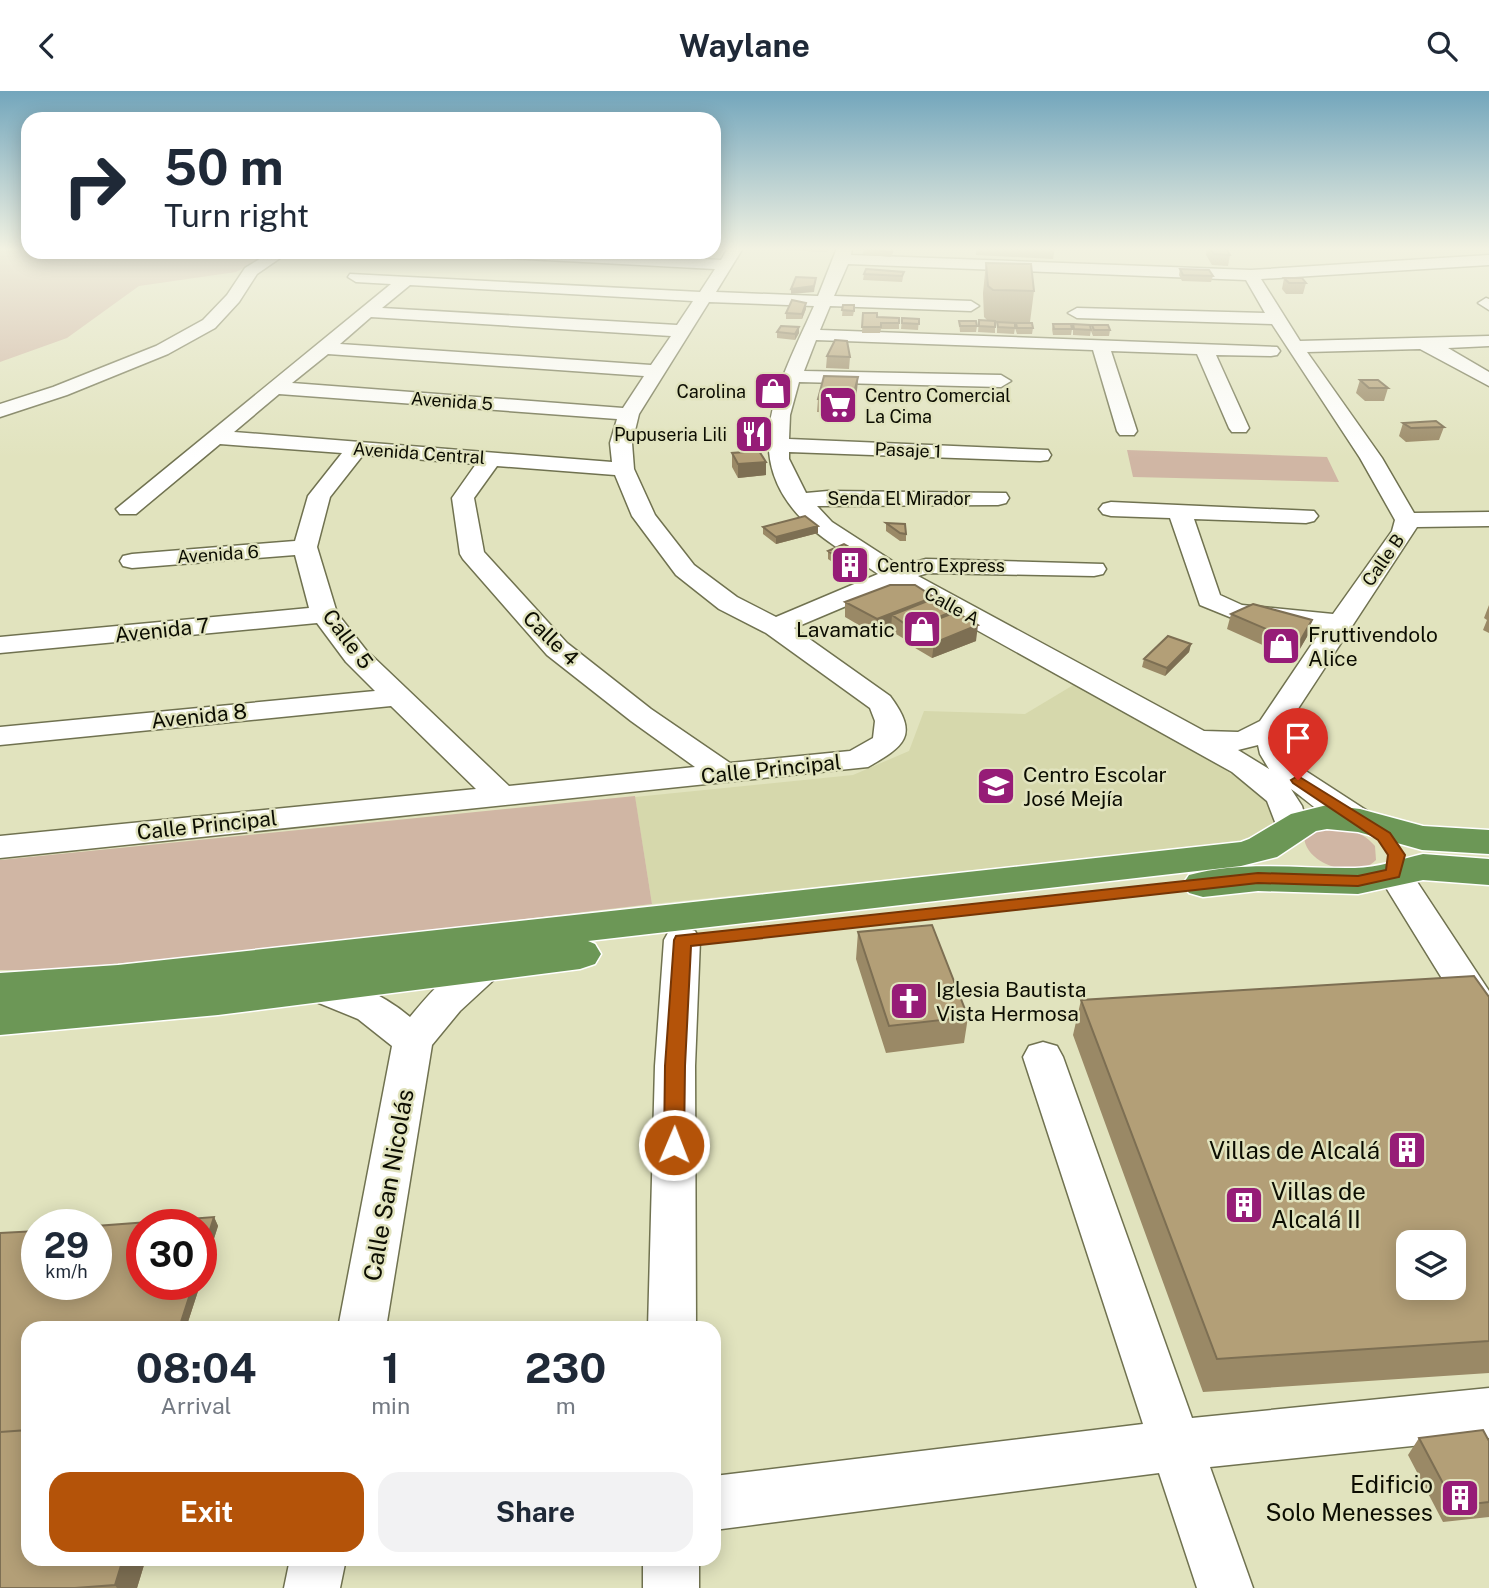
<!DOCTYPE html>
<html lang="en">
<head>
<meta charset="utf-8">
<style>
	:root { --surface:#fff; --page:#f2f2f3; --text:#1f2937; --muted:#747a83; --accent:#b45309 }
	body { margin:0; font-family:"Public Sans",sans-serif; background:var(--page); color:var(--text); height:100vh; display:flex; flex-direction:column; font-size:26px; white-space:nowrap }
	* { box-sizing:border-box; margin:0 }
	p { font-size:23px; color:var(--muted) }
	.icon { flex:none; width:38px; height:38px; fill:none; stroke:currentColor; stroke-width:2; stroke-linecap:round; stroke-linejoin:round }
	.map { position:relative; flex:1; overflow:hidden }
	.sheet { position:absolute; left:21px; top:1230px; width:700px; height:245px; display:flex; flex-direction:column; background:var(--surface); border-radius:21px; box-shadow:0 4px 18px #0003 }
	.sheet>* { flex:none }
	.top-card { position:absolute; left:21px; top:21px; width:700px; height:147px; border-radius:21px; box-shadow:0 4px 18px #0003; background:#fff; color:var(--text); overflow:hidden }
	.controls { position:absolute; left:1396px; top:1139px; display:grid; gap:14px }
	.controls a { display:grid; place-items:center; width:70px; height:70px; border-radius:14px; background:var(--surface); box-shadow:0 4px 18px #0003; font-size:35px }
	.speed { position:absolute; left:21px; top:1118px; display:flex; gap:14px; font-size:35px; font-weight:700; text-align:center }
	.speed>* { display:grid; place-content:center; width:91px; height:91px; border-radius:50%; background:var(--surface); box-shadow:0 4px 18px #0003; line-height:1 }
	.speed small { font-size:18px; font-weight:400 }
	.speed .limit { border:10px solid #d22; background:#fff; color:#111 }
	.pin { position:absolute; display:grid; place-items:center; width:60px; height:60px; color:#fff; margin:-72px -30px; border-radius:50% 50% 50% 0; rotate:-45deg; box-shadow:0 0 7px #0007 }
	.pin .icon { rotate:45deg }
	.me { position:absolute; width:77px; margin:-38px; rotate:1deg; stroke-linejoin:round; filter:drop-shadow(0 0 5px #0008) }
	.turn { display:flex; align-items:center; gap:24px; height:147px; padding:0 28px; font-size:32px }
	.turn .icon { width:91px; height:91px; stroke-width:2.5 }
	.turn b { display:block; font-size:49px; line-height:60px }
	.eta { display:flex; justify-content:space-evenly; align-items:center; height:119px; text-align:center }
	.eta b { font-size:42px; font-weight:700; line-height:49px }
	.primary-button { display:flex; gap:14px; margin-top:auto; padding:14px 28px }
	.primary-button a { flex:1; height:80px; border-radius:21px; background:var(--accent); color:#fff; font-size:28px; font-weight:700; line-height:80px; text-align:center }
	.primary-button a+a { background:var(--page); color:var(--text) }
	header { display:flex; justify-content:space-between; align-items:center; height:91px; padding:0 28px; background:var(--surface); font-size:32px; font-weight:700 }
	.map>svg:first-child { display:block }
</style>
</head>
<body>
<header><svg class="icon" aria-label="back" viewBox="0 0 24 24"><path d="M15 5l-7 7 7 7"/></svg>Waylane<svg class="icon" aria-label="search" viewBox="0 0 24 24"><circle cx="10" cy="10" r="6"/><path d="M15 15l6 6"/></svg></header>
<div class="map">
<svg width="1489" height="1497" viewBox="0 0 1489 1497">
	<rect width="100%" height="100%" fill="#e1e3be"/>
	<path fill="#d6d8ac" d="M 1075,593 L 1221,676 L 1264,706 L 1282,726 L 1249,750 L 652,813 L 635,706 L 853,684 L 909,660 L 924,620 L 1025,623 Z"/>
	<path fill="#d0b6a4" d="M 0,157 L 28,157 L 28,161 L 273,161 L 236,181 L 139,195 L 67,247 L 0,271 Z
		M 1127,359 L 1327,366 L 1339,391 L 1133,386 Z
		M 635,705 L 652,813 L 261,859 L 49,879 L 0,879 L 0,769 Z
		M 1316,736 C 1339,737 1359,736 1375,755 L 1376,769 C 1357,789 1306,775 1304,746 Z"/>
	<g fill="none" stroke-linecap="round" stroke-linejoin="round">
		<g stroke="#707250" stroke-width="3">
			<path id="minor" d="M 728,157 L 743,157 L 716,201 L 818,205 L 837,157 L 852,157 L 851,164 L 1251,179 L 1489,164 L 1489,174 L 1261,188 L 1300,250 L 1489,245 L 1489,255 L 1448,257 L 1489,281 L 1489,295 L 1420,258 L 1307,261 L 1382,367 L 1414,422 L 1489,421 L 1489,435 L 1417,436 L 1286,636 L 1290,663 L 1298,675 L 1372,723 L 1376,730 L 1372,737 C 1343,744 1313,714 1291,698 L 1302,715 L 1308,737 L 1304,744 L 1292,747 L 1280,744 L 1267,710 L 1232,681 L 896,494 L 794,537 L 890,605 C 920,645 904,655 868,676 L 0,767 L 0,745 L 476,698 L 391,615 L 0,654 L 0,636 L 375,600 L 346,571 L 317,532 L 0,562 L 0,546 L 309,517 L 295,464 L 132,477 L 123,475 L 120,470 L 123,465 L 132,463 L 295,450 L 308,405 L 342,362 L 220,353 L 136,423 L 120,423 L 116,418 L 391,193 L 356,191 L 348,186 L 350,183 L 700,201 L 715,178 L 487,166 L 479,161 L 571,161 L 721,169 ZM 848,173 L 1246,189 L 1265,222 L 1077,217 L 1068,222 L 1077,227 L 1272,233 L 1360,367 L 1395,429 L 1392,440 L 1333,523 L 1242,514 L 1220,504 L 1194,428 L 1306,432 L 1314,430 L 1318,425 L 1314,420 L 1111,411 L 1103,413 L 1099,418 L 1103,423 L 1111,425 L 1170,427 L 1200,514 L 1237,529 L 1322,538 L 1260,630 L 1238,641 L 1204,640 L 918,485 L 928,482 L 1094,485 L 1103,483 L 1106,478 L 1103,473 L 926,468 L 900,475 L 832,431 L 817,415 L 998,414 L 1006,412 L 1009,407 L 1006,402 L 828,400 L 806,402 L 789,368 L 789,361 L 1040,370 L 1048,369 L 1051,364 L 1048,359 L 789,348 L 790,324 L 799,291 L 1001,296 L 1011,290 L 1001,284 L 804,280 L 816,249 L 1093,259 L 1117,340 L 1120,344 L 1134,344 L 1137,340 L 1111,260 L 1197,263 L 1229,337 L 1232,341 L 1246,341 L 1249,337 L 1216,264 L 1271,265 L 1277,264 L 1280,260 L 1277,256 L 820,239 L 830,215 L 971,220 L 979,215 L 971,210 L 834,205 ZM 410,194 L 693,210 L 677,234 L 382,217 ZM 709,211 L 814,215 C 778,296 732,371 816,441 C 835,457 858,469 878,483 L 776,526 L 737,506 L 694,474 L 655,424 L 634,378 L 632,352 L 639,323 ZM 371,226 L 671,245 L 651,274 L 340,253 ZM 328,263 L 644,285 L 623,317 L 292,292 ZM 279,303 L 617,328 L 610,352 L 612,371 L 234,341 ZM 363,364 L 476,373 L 452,407 L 460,463 L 463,468 L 547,564 L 631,630 L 695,676 L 509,695 L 366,559 L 337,522 L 317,456 L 330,406 ZM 497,375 L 615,384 L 632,425 L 676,484 L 719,518 L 766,542 L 870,617 L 875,630 L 873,647 L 850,660 L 730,672 L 651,618 L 567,552 L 484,461 L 474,407 ZM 1258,654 L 1260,663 L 1269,678 L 1238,659 Z
				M 271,161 L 289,161 L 257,183 L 239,211 L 215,237 L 168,263 L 67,304 L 0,326 L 0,313 L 53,296 L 156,255 L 203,229 L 227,204 L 245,177 Z
				M 1486,207 L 1489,208 L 1489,219 L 1478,212 Z
				M 1394,771 L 1406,774 L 1489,900 L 1489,945 L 1475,941 L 1377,782 L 1382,774 Z
				M 682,836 L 695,840 L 700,849 L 695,975 L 696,1237 L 648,1237 L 655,975 L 664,849 L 669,840 Z
				M 485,863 L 498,867 L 504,876 L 498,885 L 460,920 L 432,954 L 386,1237 L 338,1237 L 392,955 L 358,928 L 309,908 L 303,898 L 309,888 C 338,880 387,906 410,926 C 430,902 455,872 485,863 Z
				M 1043,951 L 1057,955 L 1063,966 L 1192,1327 L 1489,1297 L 1489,1347 L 1210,1376 L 1253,1497 L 1197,1497 L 1159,1382 L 714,1439 L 714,1385 L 1143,1333 L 1023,966 L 1029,955 Z
				M 290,1468 L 346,1468 L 340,1497 L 284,1497 Z
				M 643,1468 L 699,1468 L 699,1497 L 643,1497 Z"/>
		</g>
		<g stroke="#fff" stroke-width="3">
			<path id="highway" d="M 1327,714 L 1360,718 L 1423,735 L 1489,739 L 1489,763 L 1422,759 L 1358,741 L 1327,738 L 1316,740 L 1277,766 L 1241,775 L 588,850 L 595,853 L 601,863 L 595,873 L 580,878 L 218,924 L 0,944 L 0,882 L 118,874 L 1241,751 L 1249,748 L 1291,723 Z
				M 1423,763 L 1489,768 L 1489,794 L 1423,789 L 1358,803 L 1258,800 L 1203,806 L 1189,802 L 1183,793 L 1189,784 C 1243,769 1299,778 1355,777 C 1377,777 1401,768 1423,763 Z"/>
		</g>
		<use href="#minor" fill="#fff" fill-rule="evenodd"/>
		<use href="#highway" fill="#6c9756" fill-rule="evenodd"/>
	</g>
	<path fill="#9a8966" d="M 784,157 L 829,157 L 827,161 L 784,159 Z
		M 864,157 L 893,157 L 893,162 L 891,166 L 863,163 Z
		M 976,157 L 1055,157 L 1053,168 L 976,164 Z
		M 1207,157 L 1226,157 L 1230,164 L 1228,175 L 1212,174 L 1206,164 Z
		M 986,172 L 1034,200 L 1030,231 L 997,231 L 1015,237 L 1014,243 L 997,242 L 997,231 L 995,231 L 995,242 L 978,241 L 979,229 L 988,230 L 984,226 L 983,202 Z
		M 1180,178 L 1213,185 L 1211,191 L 1182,190 L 1179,184 Z
		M 904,181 L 902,191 L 863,189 L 864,183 Z
		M 1284,187 L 1306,192 L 1303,203 L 1286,203 L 1282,198 Z
		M 843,214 L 854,220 L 853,225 L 842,225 Z
		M 806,218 L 802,228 L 786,228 L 786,222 Z
		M 863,222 L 877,226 L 899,227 L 899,238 L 881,238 L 880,242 L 862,242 Z
		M 902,227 L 919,228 L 918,239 L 901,238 Z
		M 959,230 L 977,235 L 976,241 L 960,241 Z
		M 1016,232 L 1033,237 L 1032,243 L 1017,243 L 1015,237 Z
		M 1053,233 L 1072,238 L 1071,244 L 1053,244 L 1052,238 Z
		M 1073,233 L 1091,239 L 1090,245 L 1073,244 Z
		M 1092,234 L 1110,239 L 1109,245 L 1093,245 L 1091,240 Z
		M 777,241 L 799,242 L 795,249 L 777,247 Z
		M 827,265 L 850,266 L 849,278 L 826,277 Z
		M 858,286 L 857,299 L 852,323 L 817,321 L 818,308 Z
		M 1360,289 L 1388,297 L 1384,310 L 1365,310 L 1356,302 Z
		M 1403,332 L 1444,336 L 1439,349 L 1406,351 L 1399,345 Z
		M 732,362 L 766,384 L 738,387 L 732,376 Z
		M 886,432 L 906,443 L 906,450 L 900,450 L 886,440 Z
		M 818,435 L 818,442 L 776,453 L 763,443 L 763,436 Z
		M 828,460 L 864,477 L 853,485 L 828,468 Z
		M 934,506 L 934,508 L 954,522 L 976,550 L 932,567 L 910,554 L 911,552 L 891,540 L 891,538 L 876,544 L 845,526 L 845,511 Z
		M 1489,514 L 1489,542 L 1483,539 L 1487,529 L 1484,527 Z
		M 1231,523 L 1308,544 L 1294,568 L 1227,538 Z
		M 1191,553 L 1189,561 L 1165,585 L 1142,576 L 1144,568 Z
		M 858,841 L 968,926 L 964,952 L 886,962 L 856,868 Z
		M 1489,906 L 1489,1282 L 1203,1301 L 1073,944 L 1081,909 Z
		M 214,1126 L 218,1135 L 201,1188 L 201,1134 L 142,1134 L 142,1194 L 200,1194 L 186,1237 L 28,1237 L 28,1468 L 226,1468 L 144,1474 L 137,1497 L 0,1497 L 0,1142 L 37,1140 L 37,1194 L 96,1194 L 96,1135 Z
		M 1419,1347 L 1489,1350 L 1489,1426 L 1443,1431 L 1408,1364 Z"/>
	<path fill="#7d6f53" d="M 816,187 L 814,201 L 791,203 L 791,198 Z
		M 806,212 L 806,218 L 802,228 L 802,223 Z
		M 799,236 L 799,242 L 795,249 L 795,243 Z
		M 858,286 L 857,299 L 852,323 L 852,310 Z
		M 766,371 L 766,384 L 738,387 L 738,373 Z
		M 818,435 L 818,442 L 776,453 L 776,446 Z
		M 865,469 L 864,477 L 853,485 L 853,477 Z
		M 934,506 L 932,521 L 892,524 L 891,538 L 876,544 L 877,528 Z
		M 954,520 L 952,535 L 912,538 L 911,552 L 910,552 L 911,537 Z
		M 1312,529 L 1308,544 L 1294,568 L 1299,552 Z
		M 978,534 L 976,550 L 932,567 L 934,552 Z
		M 1191,553 L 1189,561 L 1165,585 L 1167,577 Z
		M 214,1126 L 218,1135 L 201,1188 L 201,1167 Z
		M 193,1194 L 200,1194 L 186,1237 L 179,1237 Z
		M 123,1468 L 140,1468 L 144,1474 L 137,1497 L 117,1497 L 115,1494 Z"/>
	<path fill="#b39f77" stroke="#7d6f53" stroke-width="2" fill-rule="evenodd" d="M 864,157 L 893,157 L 892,161 L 864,158 Z
		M 1210,157 L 1226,157 L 1230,164 L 1214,163 Z
		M 986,172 L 1031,173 L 1034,200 L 993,199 L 988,195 Z
		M 866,178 L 904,181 L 902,185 L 864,183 Z
		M 1180,178 L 1209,179 L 1213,185 L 1183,184 Z
		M 796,186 L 816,187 L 814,195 L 791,198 Z
		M 1284,187 L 1302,187 L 1306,192 L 1289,192 Z
		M 792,209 L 806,212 L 802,223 L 786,222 Z
		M 843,214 L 854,214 L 854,220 L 842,219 Z
		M 863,222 L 877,222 L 877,226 L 899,227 L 899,232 L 881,232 L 881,236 L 862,236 Z
		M 902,227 L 919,228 L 919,233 L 902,232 Z
		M 979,229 L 995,230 L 995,236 L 979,235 Z
		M 959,230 L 976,230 L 977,235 L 960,235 Z
		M 997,231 L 1015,232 L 1015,237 L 998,236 Z
		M 1016,232 L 1032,232 L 1033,237 L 1017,237 Z
		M 1053,233 L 1071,233 L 1072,238 L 1054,238 Z
		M 1073,233 L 1090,234 L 1091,239 L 1074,238 Z
		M 1092,234 L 1108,234 L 1110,239 L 1094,239 Z
		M 781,235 L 799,236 L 795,243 L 777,241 Z
		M 835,249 L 847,250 L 850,266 L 827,265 Z
		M 824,285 L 858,286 L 852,310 L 818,308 Z
		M 1360,289 L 1378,289 L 1388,297 L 1369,297 Z
		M 1436,330 L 1444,336 L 1411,337 L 1403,332 Z
		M 759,360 L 766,371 L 738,373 L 732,362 Z
		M 805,425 L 818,435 L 776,446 L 763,436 Z
		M 886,432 L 905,433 L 906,443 L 900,442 Z
		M 844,453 L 863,464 L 865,469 L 853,477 L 828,460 Z
		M 890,494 L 915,494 L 934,506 L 877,528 L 845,511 Z
		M 935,507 L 954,520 L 911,537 L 892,524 Z
		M 1253,513 L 1312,529 L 1299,552 L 1231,523 Z
		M 956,521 L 978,534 L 934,552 L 912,538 Z
		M 1168,545 L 1191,553 L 1167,577 L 1144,568 Z
		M 932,834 L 968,926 L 889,935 L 858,841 Z
		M 1474,885 L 1489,906 L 1489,1250 L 1217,1268 L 1081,909 ZM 1409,1152 L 1454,1152 L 1454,1197 L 1409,1197 Z
		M 214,1126 L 201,1167 L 201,1134 L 142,1134 L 142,1194 L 193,1194 L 179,1237 L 28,1237 L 28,1339 L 0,1341 L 0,1142 L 37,1140 L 37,1194 L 96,1194 L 96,1135 Z
		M 28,1339 L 28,1468 L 123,1468 L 115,1494 L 75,1497 L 0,1497 L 0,1341 Z
		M 1483,1339 L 1489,1350 L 1489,1411 L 1455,1415 L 1419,1347 Z"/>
	<linearGradient id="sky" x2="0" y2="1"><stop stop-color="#73a6bc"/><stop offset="0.43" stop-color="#f2f2e2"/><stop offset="1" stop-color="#f2f2e2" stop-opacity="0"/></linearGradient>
	<rect width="1489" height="367" fill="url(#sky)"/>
	<path fill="#b45309" stroke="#753606" stroke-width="2" d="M 1298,685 L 1390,742 L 1405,764 L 1399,786 L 1358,795 L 1258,792 L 691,855 L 685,975 L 684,1054 L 681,1060 L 674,1062 L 667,1060 L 664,1054 L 665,975 L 674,849 L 676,845 L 1258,782 L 1358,785 L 1386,779 L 1388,764 L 1378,749 L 1293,692 L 1291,689 Z"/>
	<defs>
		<g id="shop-square" transform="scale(2.0125)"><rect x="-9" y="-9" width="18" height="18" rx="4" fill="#961c77" stroke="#e1e3be"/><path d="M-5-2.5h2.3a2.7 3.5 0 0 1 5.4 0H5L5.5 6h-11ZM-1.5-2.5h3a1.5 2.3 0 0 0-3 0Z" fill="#fff"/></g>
		<g id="supermarket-square" transform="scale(2.0125)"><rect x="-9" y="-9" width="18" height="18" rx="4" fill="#961c77" stroke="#e1e3be"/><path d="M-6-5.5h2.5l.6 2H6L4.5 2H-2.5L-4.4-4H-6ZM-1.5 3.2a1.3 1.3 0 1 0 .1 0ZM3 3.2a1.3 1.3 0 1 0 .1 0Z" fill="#fff"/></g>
		<g id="restaurant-square" transform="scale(2.0125)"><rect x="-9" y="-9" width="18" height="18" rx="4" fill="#961c77" stroke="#e1e3be"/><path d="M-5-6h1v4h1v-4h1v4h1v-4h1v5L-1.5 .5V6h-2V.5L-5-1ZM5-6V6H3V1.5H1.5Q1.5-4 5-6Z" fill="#fff"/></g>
		<g id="building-square" transform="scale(2.0125)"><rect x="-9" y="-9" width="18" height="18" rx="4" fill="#961c77" stroke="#e1e3be"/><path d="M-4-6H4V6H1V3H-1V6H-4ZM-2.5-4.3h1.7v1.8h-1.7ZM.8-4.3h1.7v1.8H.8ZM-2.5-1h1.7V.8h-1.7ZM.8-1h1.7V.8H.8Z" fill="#fff"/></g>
		<g id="school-square" transform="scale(2.0125)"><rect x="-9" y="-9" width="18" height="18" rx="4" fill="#961c77" stroke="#e1e3be"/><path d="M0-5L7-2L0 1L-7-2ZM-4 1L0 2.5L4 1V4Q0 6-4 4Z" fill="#fff"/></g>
		<g id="church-square" transform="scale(2.0125)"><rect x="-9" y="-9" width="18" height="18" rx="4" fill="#961c77" stroke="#e1e3be"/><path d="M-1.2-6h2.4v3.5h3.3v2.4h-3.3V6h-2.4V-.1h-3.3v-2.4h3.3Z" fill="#fff"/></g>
	</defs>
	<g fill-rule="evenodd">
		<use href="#shop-square" x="773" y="300"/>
		<use href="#supermarket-square" x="838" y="314"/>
		<use href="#restaurant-square" x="754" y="343"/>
		<use href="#building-square" x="850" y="474"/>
		<use href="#shop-square" x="922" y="538"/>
		<use href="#shop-square" x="1281" y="555"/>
		<use href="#school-square" x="996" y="695"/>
		<use href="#church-square" x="909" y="910"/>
		<use href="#building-square" x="1407" y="1059"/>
		<use href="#building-square" x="1244" y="1114"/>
		<use href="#building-square" x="1460" y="1407"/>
	</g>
	<g text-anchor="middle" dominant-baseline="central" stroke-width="5" stroke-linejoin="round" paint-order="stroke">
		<g font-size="18" fill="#0c0d02" stroke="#e1e3be" text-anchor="end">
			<text x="746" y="300">Carolina</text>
			<text x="865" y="304" text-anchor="start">Centro Comercial<tspan x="865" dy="21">La Cima</tspan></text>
			<text x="727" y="343">Pupuseria Lili</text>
			<text x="877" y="474" text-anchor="start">Centro Express</text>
		</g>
		<g font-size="18" fill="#0c0d02" stroke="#e1e3be">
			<text transform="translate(452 310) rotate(4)">Avenida 5</text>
			<text transform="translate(908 359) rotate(2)">Pasaje 1</text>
			<text transform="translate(419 362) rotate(4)">Avenida Central</text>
			<text x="899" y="407">Senda El Mirador</text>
			<text transform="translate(218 463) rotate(-4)">Avenida 6</text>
			<text transform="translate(1383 469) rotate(-55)">Calle B</text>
			<text transform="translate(952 515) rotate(29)">Calle A</text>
		</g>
		<g font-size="21" fill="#0c0d02" stroke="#e1e3be" text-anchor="start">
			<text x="895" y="538" text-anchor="end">Lavamatic</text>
			<text x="1308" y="543">Fruttivendolo<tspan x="1308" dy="24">Alice</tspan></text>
			<text x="1023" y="683">Centro Escolar<tspan x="1023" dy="24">José Mejía</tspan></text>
			<text x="936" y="898">Iglesia Bautista<tspan x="936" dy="24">Vista Hermosa</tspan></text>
		</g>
		<g font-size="21" fill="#0c0d02" stroke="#e1e3be">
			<text transform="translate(162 539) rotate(-6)">Avenida 7</text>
			<text transform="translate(551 547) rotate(44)">Calle 4</text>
			<text transform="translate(348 548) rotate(53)">Calle 5</text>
			<text transform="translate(199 625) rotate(-6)">Avenida 8</text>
			<text transform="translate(771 678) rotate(-6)">Calle Principal</text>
			<text transform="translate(207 734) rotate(-6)">Calle Principal</text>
		</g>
		<g font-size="24" fill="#0c0d02" stroke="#e1e3be" text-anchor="end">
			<text x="1380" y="1059">Villas de Alcalá</text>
			<text x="1271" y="1100" text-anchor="start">Villas de<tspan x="1271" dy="28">Alcalá II</tspan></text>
			<text x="1433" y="1393">Edificio<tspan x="1433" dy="28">Solo Menesses</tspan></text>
		</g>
		<g font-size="24" fill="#0c0d02" stroke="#e1e3be">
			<text transform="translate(388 1094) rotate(-80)">Calle San Nicolás</text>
		</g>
	</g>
</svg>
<div class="controls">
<a><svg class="icon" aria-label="layers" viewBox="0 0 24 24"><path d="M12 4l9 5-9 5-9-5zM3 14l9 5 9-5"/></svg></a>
</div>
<div class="speed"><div>29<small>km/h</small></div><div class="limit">30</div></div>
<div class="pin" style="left:1298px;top:689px;background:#d93025"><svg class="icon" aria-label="arrive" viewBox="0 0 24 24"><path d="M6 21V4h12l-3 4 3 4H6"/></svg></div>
<svg class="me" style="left:674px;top:1054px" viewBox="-20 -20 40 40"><circle r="17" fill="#b45309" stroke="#fff" stroke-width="3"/><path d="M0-11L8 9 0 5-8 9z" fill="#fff"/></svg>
<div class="top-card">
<div class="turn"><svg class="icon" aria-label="right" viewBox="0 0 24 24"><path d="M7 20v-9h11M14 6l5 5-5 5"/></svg><div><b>50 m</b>Turn right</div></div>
</div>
<section class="sheet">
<div class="eta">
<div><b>08:04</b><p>Arrival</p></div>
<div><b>1</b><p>min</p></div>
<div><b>230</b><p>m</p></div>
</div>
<div class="primary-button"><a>Exit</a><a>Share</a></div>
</section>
</div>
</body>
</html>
